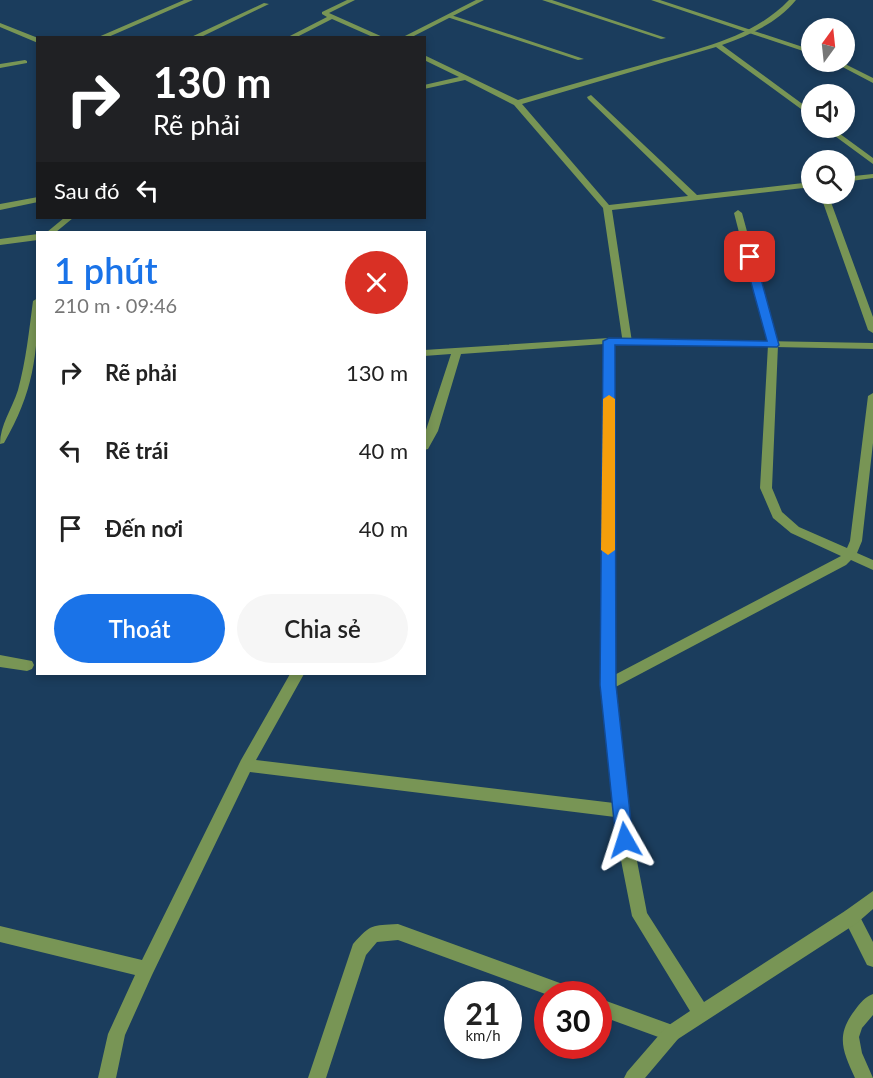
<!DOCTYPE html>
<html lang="vi">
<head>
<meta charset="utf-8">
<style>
	:root { --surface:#fff; --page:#f6f6f6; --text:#222; --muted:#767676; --accent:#1a73e8 }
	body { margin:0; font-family:Lato,sans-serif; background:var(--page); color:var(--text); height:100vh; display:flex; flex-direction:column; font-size:22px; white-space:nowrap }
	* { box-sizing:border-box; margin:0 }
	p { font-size:20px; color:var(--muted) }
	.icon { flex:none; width:33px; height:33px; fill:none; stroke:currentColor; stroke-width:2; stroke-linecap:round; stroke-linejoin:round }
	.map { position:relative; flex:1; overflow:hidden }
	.drawer { position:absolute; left:36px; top:231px; width:390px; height:444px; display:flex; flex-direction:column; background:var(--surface); border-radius:0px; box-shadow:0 3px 9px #0003 }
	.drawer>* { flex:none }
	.guide { position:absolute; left:36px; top:36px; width:390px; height:183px; border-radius:0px; box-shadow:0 3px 9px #0003; background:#202124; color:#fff; overflow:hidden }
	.needle { width:39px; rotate:15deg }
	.buttons { position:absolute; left:801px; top:18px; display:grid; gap:12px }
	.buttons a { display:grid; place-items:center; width:54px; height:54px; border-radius:50%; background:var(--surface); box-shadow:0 3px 9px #0003; font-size:30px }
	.speed { position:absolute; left:444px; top:981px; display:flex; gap:12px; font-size:30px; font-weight:700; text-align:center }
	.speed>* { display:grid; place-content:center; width:78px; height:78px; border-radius:50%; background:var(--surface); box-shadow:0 3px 9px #0003; line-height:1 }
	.speed small { font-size:15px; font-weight:400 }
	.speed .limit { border:9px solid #d22; background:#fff; color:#111 }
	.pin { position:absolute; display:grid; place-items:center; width:51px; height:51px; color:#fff; margin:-26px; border-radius:12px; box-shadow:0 3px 9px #0006 }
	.me { position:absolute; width:66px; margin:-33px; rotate:354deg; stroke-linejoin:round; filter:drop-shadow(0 0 4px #0008) }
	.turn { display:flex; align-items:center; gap:21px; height:126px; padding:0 18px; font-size:27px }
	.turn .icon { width:78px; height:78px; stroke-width:2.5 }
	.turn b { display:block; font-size:42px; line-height:51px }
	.then { display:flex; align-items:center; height:57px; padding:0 18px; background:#0003; gap:12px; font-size:22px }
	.round { display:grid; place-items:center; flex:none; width:63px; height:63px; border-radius:32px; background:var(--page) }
	.summary { display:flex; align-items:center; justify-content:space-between; height:102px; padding:0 18px }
	h1 { font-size:36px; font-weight:600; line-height:45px; color:var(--accent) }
	.button { display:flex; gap:12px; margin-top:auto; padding:12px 18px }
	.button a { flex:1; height:69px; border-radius:36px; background:var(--accent); color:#fff; font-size:24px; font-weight:600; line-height:69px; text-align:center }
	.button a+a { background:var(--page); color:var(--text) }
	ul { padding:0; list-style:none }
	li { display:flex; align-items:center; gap:18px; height:78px; padding:0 18px }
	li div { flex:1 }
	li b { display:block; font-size:22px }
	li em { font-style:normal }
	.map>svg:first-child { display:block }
</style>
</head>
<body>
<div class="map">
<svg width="873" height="1078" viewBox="0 0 873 1078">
	<rect width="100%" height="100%" fill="#1b3d5d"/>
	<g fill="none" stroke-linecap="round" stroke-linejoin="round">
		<path fill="#789555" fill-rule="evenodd" d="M 184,0 L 193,0 L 106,38 L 96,38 Z
			M 347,0 L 355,0 L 329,13 L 385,38 L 375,38 L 332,19 L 295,38 L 286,38 L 327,17 L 322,14 L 322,12 Z
			M 542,0 L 552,0 L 666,38 L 661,39 Z
			M 789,0 L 796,0 C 777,23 750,35 722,45 L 812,111 L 812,117 L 716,47 L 522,104 L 609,205 L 688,196 L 588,99 L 587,97 L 591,95 L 697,195 L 812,182 L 812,187 L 612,210 L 632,342 L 631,344 L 623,344 L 603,208 L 514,105 L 465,80 L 424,89 L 424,85 L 459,77 L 424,60 L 424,55 L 518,100 C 559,88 600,76 641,65 C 692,50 751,40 789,0 Z
			M 264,3 L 269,4 L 199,38 L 189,38 Z
			M 447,15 L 451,15 L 584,59 L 578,60 L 447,17 Z
			M 25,60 L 27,61 L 27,63 L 0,68 L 0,64 Z
			M 824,128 L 832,128 L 873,158 L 873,164 Z
			M 873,174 L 873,178 L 844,182 L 844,177 Z
			M 820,194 L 828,194 L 873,317 L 873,333 L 868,330 Z
			M 38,197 L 38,202 L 0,210 L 0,204 Z
			M 738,210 L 742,213 L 778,345 L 772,488 L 782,512 L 799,527 L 847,548 L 850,541 L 868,396 L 873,393 L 873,443 L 862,541 L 857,553 L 873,560 L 873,570 L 851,560 L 846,565 L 608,691 L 603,689 L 601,685 L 603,681 L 841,556 L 791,533 L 773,518 L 760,488 L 768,345 L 734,213 Z
			M 38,234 L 38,240 L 0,245 L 0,239 Z
			M 0,655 L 32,661 L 34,665 L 32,669 L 27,671 L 0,667 Z
			M 851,909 L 857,911 L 873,942 L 873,967 L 867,965 L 843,917 L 845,911 Z
			M 398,924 L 568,986 L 574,988 L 576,994 L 548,995 L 398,940 L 377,942 L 366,955 L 326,1078 L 308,1078 L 353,944 C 372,923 371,926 398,924 Z
			M 873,994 L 873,1015 L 862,1028 L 859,1037 L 862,1053 L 873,1078 L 855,1078 C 843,1051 835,1036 855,1010 C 860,1003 865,997 873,994 Z
			M 598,998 L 678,1027 L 681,1033 L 678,1039 L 672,1042 L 598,1015 Z"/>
		<path fill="#789555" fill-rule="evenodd" d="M 476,0 L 484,0 L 410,38 L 401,38 Z
			M 651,0 L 660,0 L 812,50 L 812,54 Z
			M 0,23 L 38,38 L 38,43 L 0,27 Z
			M 833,62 L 841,62 L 873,78 L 873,83 Z
			M 64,218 L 73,218 L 56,232 L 47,232 Z
			M 38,298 C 38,355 33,393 4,443 L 0,444 C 0,425 12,409 18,390 C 26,361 29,331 33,301 Z
			M 609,338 L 873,343 L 873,349 L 614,344 L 615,685 L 633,840 L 647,913 L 704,1002 L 845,911 L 873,891 L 873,909 L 857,923 L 678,1039 L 645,1078 L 624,1078 L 627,1072 L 666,1027 L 690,1011 L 632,916 L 617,840 L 615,817 L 250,772 L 152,975 L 125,1035 L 116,1078 L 98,1078 L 108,1034 L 135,975 L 0,942 L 0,926 L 142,960 L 241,760 L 290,674 L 304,674 L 256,760 L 614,803 L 601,685 L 604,344 L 461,354 L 438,431 L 428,449 L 424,450 L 424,436 L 451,354 L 424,356 L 424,350 Z"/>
	</g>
	<path fill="#1a73e8" stroke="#114b97" stroke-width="1.5" d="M 746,254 L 755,257 L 779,345 L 777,347 L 615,345 L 616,685 L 633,840 L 631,846 L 625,848 L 619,846 L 616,840 L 600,685 L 603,341 L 609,338 L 767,341 L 744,257 Z"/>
	<path fill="#f59e0b" d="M 609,395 L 615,399 L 615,550 L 608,555 L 601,550 L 603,399 Z"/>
</svg>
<div class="buttons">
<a><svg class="needle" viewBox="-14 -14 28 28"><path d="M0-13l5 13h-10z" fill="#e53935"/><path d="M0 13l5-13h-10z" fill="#767676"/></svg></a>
<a><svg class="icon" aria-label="sound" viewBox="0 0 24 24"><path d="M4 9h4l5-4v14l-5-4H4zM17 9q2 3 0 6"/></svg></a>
<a><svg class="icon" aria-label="search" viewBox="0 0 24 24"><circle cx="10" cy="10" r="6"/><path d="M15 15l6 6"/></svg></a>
</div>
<div class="speed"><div>21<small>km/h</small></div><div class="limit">30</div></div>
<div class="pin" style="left:750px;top:257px;background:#d93025"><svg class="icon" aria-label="arrive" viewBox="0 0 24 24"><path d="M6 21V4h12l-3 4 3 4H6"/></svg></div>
<svg class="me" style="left:625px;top:840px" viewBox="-20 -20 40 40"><path d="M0-17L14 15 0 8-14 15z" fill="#1a73e8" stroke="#fff" stroke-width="4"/></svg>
<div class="guide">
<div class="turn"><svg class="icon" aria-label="right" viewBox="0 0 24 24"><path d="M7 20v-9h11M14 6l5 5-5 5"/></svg><div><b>130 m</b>Rẽ phải</div></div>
<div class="then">Sau đó<svg class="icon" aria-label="left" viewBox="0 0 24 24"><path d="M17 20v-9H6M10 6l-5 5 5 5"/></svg></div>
</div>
<section class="drawer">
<div class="summary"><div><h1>1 phút</h1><p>210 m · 09:46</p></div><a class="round" style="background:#d93025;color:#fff"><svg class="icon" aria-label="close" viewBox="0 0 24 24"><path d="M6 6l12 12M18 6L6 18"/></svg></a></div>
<ul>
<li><svg class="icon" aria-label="right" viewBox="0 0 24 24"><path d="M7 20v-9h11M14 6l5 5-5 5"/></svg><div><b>Rẽ phải</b></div><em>130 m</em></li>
<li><svg class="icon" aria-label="left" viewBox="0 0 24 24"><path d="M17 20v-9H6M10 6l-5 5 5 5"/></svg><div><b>Rẽ trái</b></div><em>40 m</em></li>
<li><svg class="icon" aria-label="arrive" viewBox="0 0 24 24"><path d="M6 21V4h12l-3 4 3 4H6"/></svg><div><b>Đến nơi</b></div><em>40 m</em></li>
</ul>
<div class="button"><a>Thoát</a><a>Chia sẻ</a></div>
</section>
</div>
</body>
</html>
